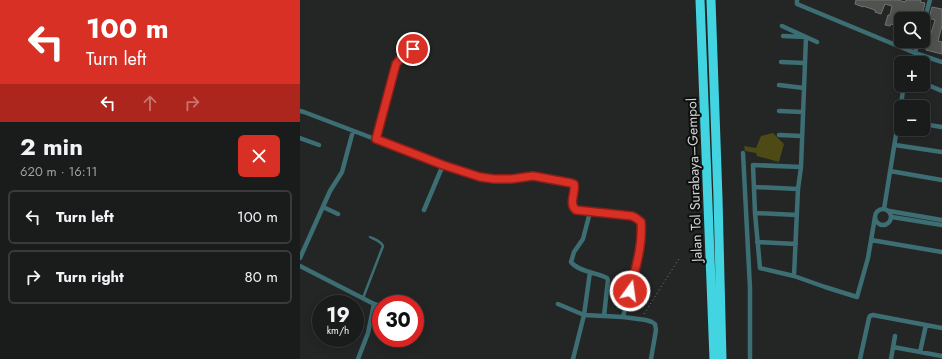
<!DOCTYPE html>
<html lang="en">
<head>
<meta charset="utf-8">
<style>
	:root { --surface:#1a1c1c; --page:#232525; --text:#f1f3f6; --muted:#9fa1a3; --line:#383a3b }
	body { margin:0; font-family:Jost,sans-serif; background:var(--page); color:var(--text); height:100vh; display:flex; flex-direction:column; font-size:15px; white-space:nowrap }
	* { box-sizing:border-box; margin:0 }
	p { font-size:13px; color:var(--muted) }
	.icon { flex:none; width:22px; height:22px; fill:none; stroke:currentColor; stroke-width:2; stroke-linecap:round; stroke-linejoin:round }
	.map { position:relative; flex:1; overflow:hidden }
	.panel { display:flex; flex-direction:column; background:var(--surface); width:300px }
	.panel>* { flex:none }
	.hud { background:#d93025; color:#fff; overflow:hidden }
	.tools { position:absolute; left:594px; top:12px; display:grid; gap:8px }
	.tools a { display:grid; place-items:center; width:36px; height:36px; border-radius:6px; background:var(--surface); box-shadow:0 2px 10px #0003,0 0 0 1px var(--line); font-size:20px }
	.speed { position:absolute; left:12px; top:295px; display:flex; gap:8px; font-size:20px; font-weight:700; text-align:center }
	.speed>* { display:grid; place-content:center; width:52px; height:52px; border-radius:50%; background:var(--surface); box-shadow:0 2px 10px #0003,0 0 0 1px var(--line); line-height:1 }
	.speed small { font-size:10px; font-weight:400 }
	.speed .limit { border:6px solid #d22; background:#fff; color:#111 }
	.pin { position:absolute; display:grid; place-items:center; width:34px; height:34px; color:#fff; margin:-17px; border:2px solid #fff; border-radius:50%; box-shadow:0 1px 4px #0007 }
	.me { position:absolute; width:44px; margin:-22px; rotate:14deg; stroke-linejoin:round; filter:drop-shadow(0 0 3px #0008) }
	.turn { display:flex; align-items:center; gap:14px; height:84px; padding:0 20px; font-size:18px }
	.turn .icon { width:52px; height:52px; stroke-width:2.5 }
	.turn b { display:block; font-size:28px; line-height:34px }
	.lanes { display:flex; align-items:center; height:38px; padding:0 20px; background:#0003; justify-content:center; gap:20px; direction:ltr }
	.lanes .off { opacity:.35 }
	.round { display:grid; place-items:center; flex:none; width:42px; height:42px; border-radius:6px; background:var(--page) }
	.headline { display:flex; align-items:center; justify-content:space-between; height:68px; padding:0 20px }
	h1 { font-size:24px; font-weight:700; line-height:30px }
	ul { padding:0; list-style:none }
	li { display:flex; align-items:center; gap:12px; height:54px; margin:0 8px 6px; padding:0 12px; border:2px solid var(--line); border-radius:6px }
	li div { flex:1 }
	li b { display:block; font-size:15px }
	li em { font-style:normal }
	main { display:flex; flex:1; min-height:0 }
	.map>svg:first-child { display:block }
</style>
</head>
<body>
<main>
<section class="panel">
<div class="hud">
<div class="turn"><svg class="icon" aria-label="left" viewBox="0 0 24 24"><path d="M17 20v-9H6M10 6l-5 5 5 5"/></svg><div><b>100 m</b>Turn left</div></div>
<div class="lanes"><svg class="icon" aria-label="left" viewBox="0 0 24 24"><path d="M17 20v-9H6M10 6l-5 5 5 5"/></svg><svg class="icon off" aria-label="ahead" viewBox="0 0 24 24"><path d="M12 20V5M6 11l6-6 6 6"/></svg><svg class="icon off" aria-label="right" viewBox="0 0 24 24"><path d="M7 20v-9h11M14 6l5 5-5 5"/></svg></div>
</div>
<div class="headline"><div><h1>2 min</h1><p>620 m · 16:11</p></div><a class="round" style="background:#d93025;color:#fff"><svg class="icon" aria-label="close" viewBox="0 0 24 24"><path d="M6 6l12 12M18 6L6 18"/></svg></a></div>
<ul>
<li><svg class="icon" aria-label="left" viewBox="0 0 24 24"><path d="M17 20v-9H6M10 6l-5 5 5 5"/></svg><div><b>Turn left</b></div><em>100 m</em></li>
<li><svg class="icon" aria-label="right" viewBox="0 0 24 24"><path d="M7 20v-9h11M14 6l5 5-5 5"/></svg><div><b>Turn right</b></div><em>80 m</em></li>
</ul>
</section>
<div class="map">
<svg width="642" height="359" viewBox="0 0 642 359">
	<rect width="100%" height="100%" fill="#232625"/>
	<path fill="#4d4a16" d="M 473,133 L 484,144 L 479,162 L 457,156 L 456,153 L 445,151 L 444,146 L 456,148 L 461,136 Z"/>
	<path fill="#50524f" stroke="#70736f" d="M 556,0 L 598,0 L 605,2 L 606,0 L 621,0 L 620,2 L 625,3 L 621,19 L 617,19 L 605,16 L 605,19 L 601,19 L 601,27 L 591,24 L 590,26 L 585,25 L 588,15 L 590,15 L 592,6 L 585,4 L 581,14 L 575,12 L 575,10 L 563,6 L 563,7 L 555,4 Z
		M 632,7 L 642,9 L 642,26 L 638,41 L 642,42 L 642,54 L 626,50 L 635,20 L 629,18 Z"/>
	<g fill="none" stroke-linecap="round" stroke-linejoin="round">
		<path stroke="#797c7b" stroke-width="1" stroke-dasharray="1 3" stroke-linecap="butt" d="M 344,314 L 380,257"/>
		<path stroke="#3c6e73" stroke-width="2.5" d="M 63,298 L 83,246 C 81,241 74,239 70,237"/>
		<path stroke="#3c6e73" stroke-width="4.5" d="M 497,0 L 497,4 L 615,53 L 642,62
			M 623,25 L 630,0
			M 482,26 L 517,42
			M 483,36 L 506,37 L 501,167 L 498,189 L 494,276 L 460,268 L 455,213 L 453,165 L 501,167
			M 615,53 L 618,41
			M 481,62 L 505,63
			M 623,83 L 642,91
			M 479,85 L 504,88
			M 0,111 L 4,112 L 143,165 L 180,177 L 194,179 L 211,179 L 226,177 L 233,177 L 271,183 L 273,184 C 276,192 271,199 272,207 L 276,210 L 332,216 L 336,218 L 341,222 L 341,239 L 339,253 L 323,317
			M 479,111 L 503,112
			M 623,124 L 642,127
			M 479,135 L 502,136
			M 0,138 L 19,145
			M 76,139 L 96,64 L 100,59 L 124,41
			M 595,145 L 642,152
			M 443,153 L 450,288 L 450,359
			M 590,171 L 642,180
			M 454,187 L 498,189
			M 23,207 L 38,214
			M575 217a8 8 0 1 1 16 0a8 8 0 1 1-16 0Z
			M 584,209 L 604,85
			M 124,210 L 143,165
			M 589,211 L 642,220
			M 290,212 L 283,239 L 274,252 L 271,262 C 277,271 297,273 307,278 L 308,280 L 304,316
			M 455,213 L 497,215
			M 592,217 L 642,225
			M 571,240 L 642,252
			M 457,242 L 496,244
			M 0,258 L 30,191 L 42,172 L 53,131
			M 0,266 L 74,304 L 81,306
			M 494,276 L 525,287 L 557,297 L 568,258 L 575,217
			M 258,304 L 284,315 L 323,317 L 346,320 L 352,322 L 355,324 L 356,330 L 351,359
			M 593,347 L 642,356
			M 620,352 L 626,325
			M 58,359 L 68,333 L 74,304
			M 273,359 L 284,315 L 290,272
			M 560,359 L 569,318 L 570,316 L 573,315 L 642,328
			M 591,359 L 595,336"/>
		<path stroke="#42d5e1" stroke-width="9" d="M 400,0 L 414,359
			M 411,0 L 418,198 L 422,359"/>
	</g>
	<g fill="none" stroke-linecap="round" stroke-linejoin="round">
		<g stroke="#8d1f18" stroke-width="10">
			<path id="route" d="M 113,49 L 100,59 L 96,64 L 76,139 L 143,165 L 180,177 L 194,179 L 211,179 L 233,176 L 271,183 L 274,184 C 276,193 268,204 276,210 L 332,216 L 336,218 L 341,222 C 343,246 335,269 330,291"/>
		</g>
		<use href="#route" stroke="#d93025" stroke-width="7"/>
	</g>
	<g text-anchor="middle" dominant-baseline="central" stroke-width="4" stroke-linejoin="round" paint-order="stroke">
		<g font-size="14" fill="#d0d3d2" stroke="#0d0f0e">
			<text transform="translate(394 180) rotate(-92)">Jalan Tol Surabaya–Gempol</text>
		</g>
	</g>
</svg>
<div class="tools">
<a><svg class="icon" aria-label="search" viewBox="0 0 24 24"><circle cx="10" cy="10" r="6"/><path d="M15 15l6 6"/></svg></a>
<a>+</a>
<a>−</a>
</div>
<div class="speed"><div>19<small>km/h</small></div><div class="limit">30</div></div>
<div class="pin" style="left:113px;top:49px;background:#d93025"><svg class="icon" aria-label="arrive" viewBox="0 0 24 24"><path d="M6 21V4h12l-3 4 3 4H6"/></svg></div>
<svg class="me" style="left:330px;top:291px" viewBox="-20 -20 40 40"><circle r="17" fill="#d93025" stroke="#fff" stroke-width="3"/><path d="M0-11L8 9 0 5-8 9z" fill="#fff"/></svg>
</div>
</main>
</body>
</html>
